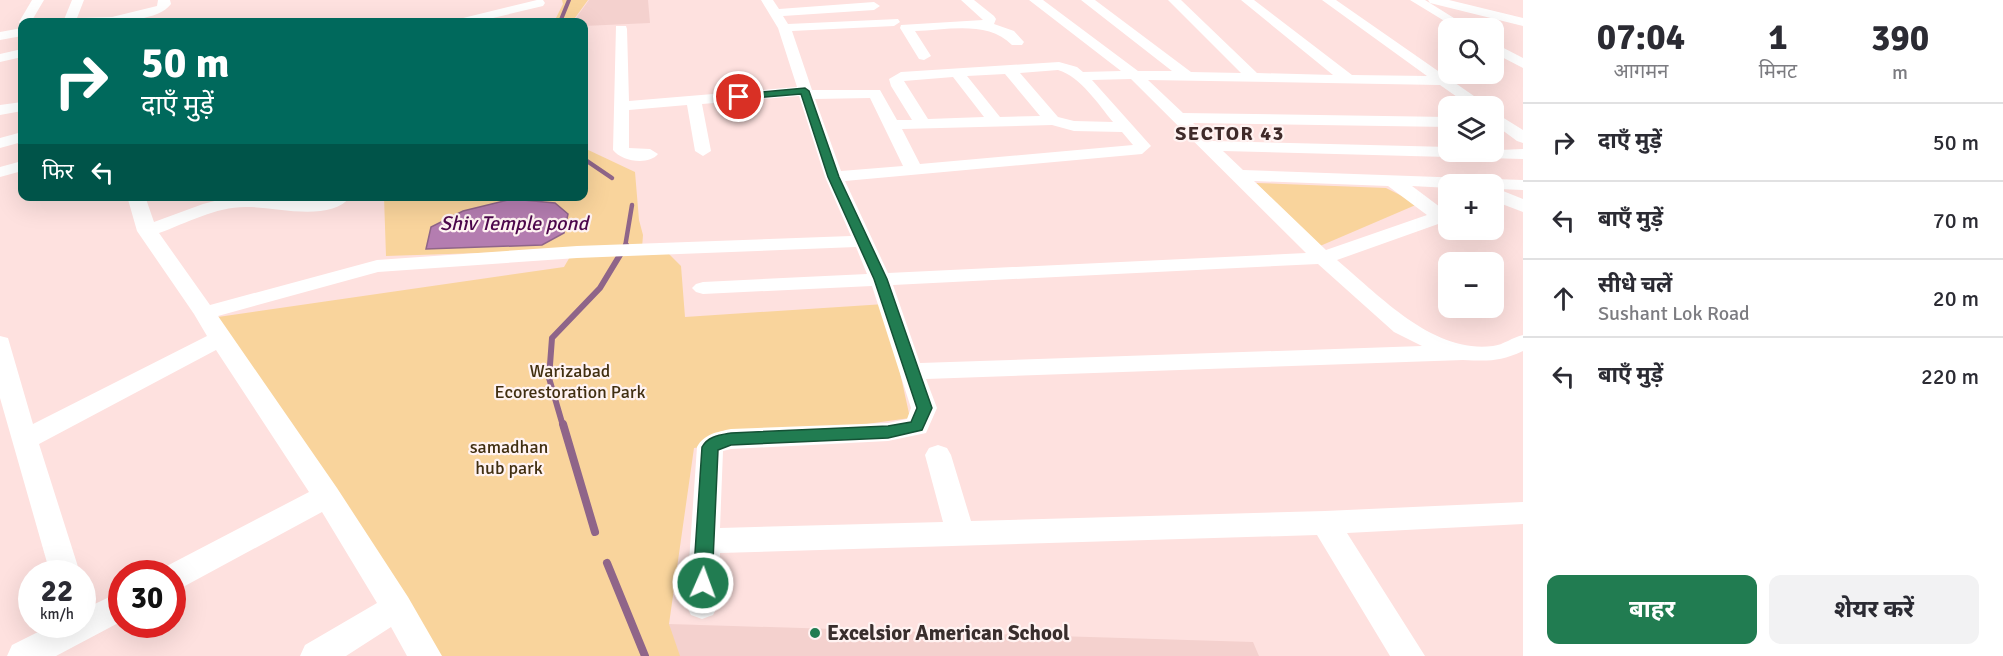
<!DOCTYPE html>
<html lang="hi">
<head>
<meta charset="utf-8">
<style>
	:root { --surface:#fff; --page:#f2f2f3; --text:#2b2b33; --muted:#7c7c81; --line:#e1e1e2; --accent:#217c51 }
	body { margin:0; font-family:Signika,"Noto Sans Devanagari",sans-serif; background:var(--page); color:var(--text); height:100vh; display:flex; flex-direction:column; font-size:22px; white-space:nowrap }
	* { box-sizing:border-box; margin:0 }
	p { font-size:20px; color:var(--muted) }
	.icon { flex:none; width:33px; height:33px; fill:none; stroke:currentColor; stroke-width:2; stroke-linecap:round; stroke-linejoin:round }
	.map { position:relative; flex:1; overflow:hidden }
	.details { display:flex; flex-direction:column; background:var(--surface); width:480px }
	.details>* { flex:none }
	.hud { position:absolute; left:18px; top:18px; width:570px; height:183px; border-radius:12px; box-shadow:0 6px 24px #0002; background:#00695c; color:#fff; overflow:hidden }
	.buttons { position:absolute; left:1438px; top:18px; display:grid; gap:12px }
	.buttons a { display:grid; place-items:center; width:66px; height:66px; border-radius:12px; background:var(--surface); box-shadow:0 6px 24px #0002; font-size:30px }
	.speed { position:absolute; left:18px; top:560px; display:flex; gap:12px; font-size:30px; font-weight:700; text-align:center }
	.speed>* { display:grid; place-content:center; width:78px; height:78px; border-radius:50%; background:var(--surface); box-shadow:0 6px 24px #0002; line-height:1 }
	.speed small { font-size:15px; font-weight:400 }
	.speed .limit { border:9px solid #d22; background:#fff; color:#111 }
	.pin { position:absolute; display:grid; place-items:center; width:51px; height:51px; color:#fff; margin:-26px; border:3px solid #fff; border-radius:50%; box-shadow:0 2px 6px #0007 }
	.me { position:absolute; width:66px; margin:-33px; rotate:2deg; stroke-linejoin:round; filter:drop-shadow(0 0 4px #0008) }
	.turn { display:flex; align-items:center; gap:21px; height:126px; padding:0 24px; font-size:27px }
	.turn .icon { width:78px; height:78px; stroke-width:2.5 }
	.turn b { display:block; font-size:42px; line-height:51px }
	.then { display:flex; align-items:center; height:57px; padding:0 24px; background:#0003; gap:12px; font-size:22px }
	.eta { display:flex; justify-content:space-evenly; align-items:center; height:102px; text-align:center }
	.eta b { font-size:36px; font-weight:700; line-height:42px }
	.action { display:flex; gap:12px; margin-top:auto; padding:12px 24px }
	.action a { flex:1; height:69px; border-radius:12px; background:var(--accent); color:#fff; font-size:24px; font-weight:700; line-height:69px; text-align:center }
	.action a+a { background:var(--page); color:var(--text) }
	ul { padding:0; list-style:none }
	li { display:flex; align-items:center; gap:18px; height:78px; padding:0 24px; border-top:2px solid var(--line) }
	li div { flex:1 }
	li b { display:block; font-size:22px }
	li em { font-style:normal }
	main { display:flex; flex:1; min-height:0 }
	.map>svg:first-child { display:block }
</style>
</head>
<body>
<main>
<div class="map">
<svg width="1523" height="656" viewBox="0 0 1523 656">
	<rect width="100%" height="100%" fill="#fee1df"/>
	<path fill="#f4d1ce" d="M 589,0 L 648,0 L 650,23 L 584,26 L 584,22 L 573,22 Z
		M 669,624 L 1253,642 L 1259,656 L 671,656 Z"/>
	<path fill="#f9d49c" d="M 562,0 L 588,0 L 572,22 L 554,22 L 563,4 Z
		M 584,148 L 635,172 L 639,220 L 643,235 L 642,248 L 667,252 L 681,266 L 685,317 L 885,304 L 910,418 L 694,448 L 669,624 L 680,656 L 419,656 L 211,318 L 564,267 L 571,255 L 629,248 L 386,256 L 384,197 L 584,196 Z
		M 1256,183 L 1386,188 L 1418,204 L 1320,246 Z"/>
	<path fill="#b47db0" stroke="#8f6589" stroke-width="1.5" d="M 512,199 L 555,203 L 568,214 L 564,233 L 542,245 L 426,249 L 431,227 L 463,211 Z"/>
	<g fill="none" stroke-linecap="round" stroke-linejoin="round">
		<path stroke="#8f6589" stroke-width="4" d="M 560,22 L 569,0"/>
		<path stroke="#8f6589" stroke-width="4.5" d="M 584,159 L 612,178
			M 625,247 L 632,205"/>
		<path stroke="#8f6589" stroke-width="6" d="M 563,426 L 549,378 L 552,338 L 600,288 L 626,245"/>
		<path stroke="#8f6589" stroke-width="8" d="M 563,424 L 595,532
			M 607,563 L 645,656"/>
		<path fill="#fff" fill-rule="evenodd" d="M 32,0 L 44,0 L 31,22 L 21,25 L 19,22 Z
			M 72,0 L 84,0 L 77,18 L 112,17 L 157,6 L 158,0 L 170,0 L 171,4 C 155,26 89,22 63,22 Z
			M 537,0 L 543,0 L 545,3 L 543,6 L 476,22 L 457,22 L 459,19 Z
			M 761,0 L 773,0 L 779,9 L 874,2 L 880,6 L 874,10 L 783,16 L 788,24 L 898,19 L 900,22 L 894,26 L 792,31 L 812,90 L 880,90 L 897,120 L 912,120 L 891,86 L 889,79 L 901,72 L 1059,62 L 1077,67 L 1083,72 L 1121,71 L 1029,0 L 1043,0 L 1138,71 L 1172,71 L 1081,0 L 1095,0 L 1191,72 L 1241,73 L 1168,0 L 1181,0 L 1257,73 L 1333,75 L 1241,0 L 1254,0 L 1352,75 L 1427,76 L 1322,0 L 1336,0 L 1484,103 L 1486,106 L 1470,106 L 1440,85 L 1148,80 L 1183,113 L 1449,117 L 1449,127 L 1193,123 L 1212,141 L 1449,147 L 1449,152 L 1523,149 L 1523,159 L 1223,151 L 1243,170 L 1523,180 L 1523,190 L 1498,189 L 1523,199 L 1523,212 L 1494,201 L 1494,184 L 1449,184 L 1449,188 L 1412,186 L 1444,210 L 1446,214 L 1441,223 L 1337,260 C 1379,295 1433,354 1493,346 C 1503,345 1513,337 1523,335 L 1523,351 C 1499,362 1488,361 1463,360 L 926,379 L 937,408 L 926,433 L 888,441 L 731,449 L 723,451 L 720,528 L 943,522 L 925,455 L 929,448 L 938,445 L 947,448 L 951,455 L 971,521 L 1325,511 L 1523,502 L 1523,524 L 1347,533 L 1425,656 L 1390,656 L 1317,535 L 720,553 L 718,605 L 713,615 L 702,619 L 691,615 L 686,605 L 697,447 C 704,434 717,432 731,429 L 888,423 L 907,419 L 911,408 L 872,286 L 703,294 L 696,292 L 692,288 L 696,284 L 703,282 L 867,274 L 856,247 L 577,258 L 378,272 L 218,316 L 337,488 L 408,597 L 442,656 L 407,656 L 391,627 L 346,656 L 300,656 L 305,645 L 377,603 L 322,512 L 183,587 L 172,591 L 172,573 L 159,573 L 161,569 L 309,492 L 216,350 L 39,444 L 80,573 L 50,573 L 0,398 L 0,336 L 8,338 L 33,424 L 207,336 L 194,314 L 137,231 L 127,196 L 145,196 L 154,222 L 203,204 L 234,196 L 310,200 L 329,196 L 351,196 C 331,223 276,207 248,207 C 217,206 187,223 159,233 L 210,305 L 377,260 L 577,246 L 851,236 L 825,177 L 799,96 L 702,104 L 711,151 L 703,156 L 695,151 L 687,105 L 629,110 L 629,148 L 650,149 L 658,154 C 648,166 621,161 613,150 L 616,26 L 626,26 L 627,29 L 629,101 L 797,87 L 778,28 ZM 1058,70 C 1081,77 1098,104 1113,122 L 1074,121 L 1058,117 L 1020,73 ZM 1005,74 L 1040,116 L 1000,117 L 967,76 ZM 953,77 L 984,117 L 928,119 L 904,81 ZM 1131,79 L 1306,253 L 888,273 L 845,181 L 1142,154 L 1151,146 L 1092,80 ZM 870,98 L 903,166 L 841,171 L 815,99 ZM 1052,125 L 1074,131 L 1122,132 L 1133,145 L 920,164 L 902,129 ZM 1254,181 L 1388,186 L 1427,215 L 1326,250 ZM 1318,264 L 1394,332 L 1422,346 L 920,363 L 893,285 Z
			M 961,0 L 974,0 L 994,16 L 996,19 L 994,24 L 1014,31 L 1024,42 L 1022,45 L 1012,45 C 988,20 947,30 915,31 L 931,56 L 924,60 L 919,59 L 900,28 L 901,25 L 983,20 Z
			M 1410,0 L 1425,0 L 1470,28 L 1456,28 Z
			M 1428,0 L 1449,0 L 1523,18 L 1523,26 L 1430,3 Z
			M 22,28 L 22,36 L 0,40 L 0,32 Z
			M 1494,43 L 1523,58 L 1523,68 L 1494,53 Z
			M 22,49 L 22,57 L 0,62 L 0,54 Z
			M 22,102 L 22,111 L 0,115 L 0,105 Z
			M 1494,112 L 1523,130 L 1523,143 L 1517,141 L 1494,124 Z
			M 22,132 L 22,142 L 0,148 L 0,138 Z
			M 22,161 L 22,171 L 0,177 L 0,167 Z
			M 122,591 L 122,621 L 56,656 L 7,656 L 12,645 L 54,624 L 82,624 L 82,610 Z"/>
	</g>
	<path fill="#217c51" stroke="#155135" stroke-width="1.5" d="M 805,88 L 809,91 L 839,177 L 887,279 L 932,408 L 922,430 L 888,438 L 731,445 L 718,450 L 712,583 L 709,589 L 703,591 L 696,589 L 693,583 L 702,447 C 708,436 720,435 731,433 L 888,426 L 911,422 L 917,408 L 874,279 L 828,177 L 801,94 L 739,99 L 734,97 L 739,94 Z"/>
	<circle fill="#217c51" stroke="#fff3f2" stroke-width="2" cx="815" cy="633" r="6"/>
	<g text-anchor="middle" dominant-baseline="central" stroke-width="4.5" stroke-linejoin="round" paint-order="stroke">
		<g font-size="18" fill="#412f11" stroke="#fff3f2">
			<text x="570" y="371">Warizabad<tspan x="570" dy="21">Ecorestoration Park</tspan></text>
			<text x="509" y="447">samadhan<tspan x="509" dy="21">hub park</tspan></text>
		</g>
		<g font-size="20" font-weight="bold" letter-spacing="1.5" fill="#3f2a29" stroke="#fff3f2">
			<text x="1230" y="133">SECTOR 43</text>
		</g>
		<g font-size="20" font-style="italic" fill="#4d074c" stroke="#fff3f2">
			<text x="514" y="223">Shiv Temple pond</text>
		</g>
		<g font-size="21" font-weight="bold" fill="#392e2d" stroke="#fff3f2" text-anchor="start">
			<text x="827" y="633">Excelsior American School</text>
		</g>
	</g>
</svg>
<div class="buttons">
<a><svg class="icon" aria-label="search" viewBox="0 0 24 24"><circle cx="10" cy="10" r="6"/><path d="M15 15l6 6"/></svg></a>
<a><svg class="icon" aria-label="layers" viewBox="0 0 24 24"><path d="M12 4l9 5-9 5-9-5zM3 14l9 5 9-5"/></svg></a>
<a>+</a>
<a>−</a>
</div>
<div class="speed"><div>22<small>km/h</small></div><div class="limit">30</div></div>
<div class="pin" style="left:739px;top:97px;background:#d93025"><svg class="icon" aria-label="arrive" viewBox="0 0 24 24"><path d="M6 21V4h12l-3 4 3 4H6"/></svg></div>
<svg class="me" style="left:703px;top:583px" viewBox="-20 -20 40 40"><circle r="17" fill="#217c51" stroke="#fff" stroke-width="3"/><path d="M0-11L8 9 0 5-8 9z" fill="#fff"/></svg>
<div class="hud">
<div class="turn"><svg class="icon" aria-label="right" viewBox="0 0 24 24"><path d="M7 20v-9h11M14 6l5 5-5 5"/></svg><div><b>50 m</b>दाएँ मुड़ें</div></div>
<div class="then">फिर<svg class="icon" aria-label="left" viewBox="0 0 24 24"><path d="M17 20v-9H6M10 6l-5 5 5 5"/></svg></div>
</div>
</div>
<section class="details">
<div class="eta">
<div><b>07:04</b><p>आगमन</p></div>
<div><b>1</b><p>मिनट</p></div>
<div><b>390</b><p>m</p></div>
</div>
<ul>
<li><svg class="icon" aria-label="right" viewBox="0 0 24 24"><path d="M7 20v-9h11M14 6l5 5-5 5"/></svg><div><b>दाएँ मुड़ें</b></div><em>50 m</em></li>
<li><svg class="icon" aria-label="left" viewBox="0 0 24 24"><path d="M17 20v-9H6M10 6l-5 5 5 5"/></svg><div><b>बाएँ मुड़ें</b></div><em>70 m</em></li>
<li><svg class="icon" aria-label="ahead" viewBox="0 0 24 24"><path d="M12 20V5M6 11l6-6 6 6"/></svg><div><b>सीधे चलें</b><p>Sushant Lok Road</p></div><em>20 m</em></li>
<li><svg class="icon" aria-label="left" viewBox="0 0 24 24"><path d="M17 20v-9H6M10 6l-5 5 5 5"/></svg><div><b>बाएँ मुड़ें</b></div><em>220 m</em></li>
</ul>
<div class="action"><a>बाहर</a><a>शेयर करें</a></div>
</section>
</main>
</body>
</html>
